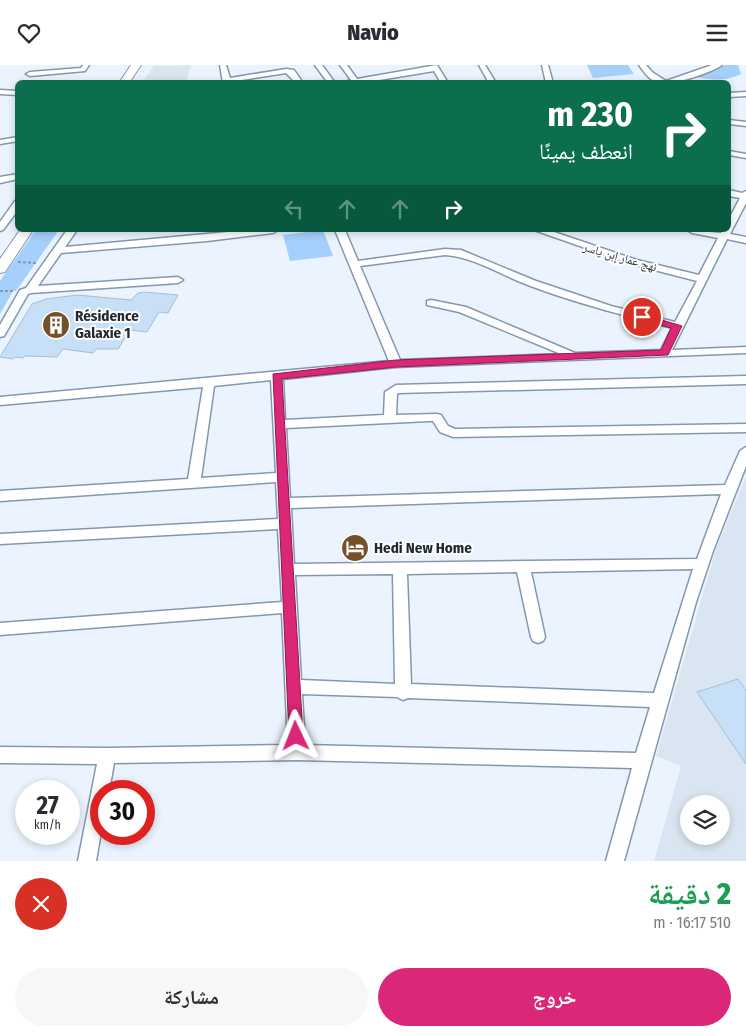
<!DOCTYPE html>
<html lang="ar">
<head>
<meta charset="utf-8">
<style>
	:root { --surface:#fff; --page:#f7f7f7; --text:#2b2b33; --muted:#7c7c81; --accent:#db2777 }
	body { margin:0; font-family:"Fira Sans Condensed","Noto Naskh Arabic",sans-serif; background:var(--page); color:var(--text); direction:rtl; height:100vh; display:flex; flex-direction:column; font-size:19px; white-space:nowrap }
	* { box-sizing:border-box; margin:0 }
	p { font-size:16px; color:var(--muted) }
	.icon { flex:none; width:28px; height:28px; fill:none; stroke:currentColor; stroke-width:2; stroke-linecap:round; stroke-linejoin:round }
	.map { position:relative; height:796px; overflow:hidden; direction:ltr }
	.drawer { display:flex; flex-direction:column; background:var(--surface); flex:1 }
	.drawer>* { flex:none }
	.banner { position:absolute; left:15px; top:15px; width:716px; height:152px; border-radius:8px; box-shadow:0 2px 8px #0003; direction:rtl; background:#0b6e4f; color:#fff; overflow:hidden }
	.fabs { position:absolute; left:680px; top:730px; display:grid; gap:10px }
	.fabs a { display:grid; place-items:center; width:50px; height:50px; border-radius:50%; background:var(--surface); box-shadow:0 2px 8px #0003; font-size:25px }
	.speed { position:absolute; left:15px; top:715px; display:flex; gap:10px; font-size:25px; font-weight:700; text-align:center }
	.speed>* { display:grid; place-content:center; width:65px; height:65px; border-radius:50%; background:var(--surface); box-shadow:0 2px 8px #0003; line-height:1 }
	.speed small { font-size:12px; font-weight:400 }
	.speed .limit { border:8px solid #d22; background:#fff; color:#111 }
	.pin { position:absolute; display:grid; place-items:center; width:42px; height:42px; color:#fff; margin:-21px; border:2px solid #fff; border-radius:50%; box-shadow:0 1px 5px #0007 }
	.me { position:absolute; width:55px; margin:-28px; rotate:358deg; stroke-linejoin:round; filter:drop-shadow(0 0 4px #0008) }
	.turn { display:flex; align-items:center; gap:18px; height:105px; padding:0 15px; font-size:22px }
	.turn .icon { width:65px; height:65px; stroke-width:2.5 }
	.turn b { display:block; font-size:35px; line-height:42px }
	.lanes { display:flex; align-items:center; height:48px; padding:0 15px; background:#0003; justify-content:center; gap:25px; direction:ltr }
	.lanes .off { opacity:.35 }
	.round { display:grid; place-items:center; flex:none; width:52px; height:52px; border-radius:26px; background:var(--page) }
	.headline { display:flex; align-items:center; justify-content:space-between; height:85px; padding:0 15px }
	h1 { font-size:30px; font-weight:800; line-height:38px; color:#1e9e55 }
	.cta { display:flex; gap:10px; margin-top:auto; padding:10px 15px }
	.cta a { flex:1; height:58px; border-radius:30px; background:var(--accent); color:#fff; font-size:20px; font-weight:800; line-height:58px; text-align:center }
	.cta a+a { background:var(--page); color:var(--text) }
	header { display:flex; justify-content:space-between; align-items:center; height:65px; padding:0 15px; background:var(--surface); font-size:22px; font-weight:800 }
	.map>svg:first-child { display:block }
</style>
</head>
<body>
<header><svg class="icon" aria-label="menu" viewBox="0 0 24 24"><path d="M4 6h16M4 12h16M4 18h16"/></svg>Navio<svg class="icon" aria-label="heart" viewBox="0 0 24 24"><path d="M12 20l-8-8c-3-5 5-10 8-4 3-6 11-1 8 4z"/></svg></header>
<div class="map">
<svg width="746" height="796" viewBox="0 0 746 796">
	<rect width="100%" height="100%" fill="#ebf4fe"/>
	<path fill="#d9e5f1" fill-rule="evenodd" d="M 191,0 L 186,17 L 142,17 L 154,1 Z
		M 746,411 L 746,796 L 654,796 L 681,701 L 656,691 L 716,484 ZM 689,739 L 721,739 L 721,771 L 689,771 Z"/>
	<path fill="#a5d0fc" d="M 587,0 L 628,0 L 634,9 L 593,13 Z
		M 725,0 L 738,0 L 741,9 C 726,17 708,15 692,11 Z
		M 36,165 L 59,165 L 16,226 L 13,226 L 0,249 L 0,216 Z
		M 323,165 L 333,191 L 290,196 L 283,170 Z"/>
	<path fill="#c7dff7" stroke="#a6bdd5" d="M 144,227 L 178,230 L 168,248 L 159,247 L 147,267 L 130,265 L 118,284 L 96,284 L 93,288 L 63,284 L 57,292 L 25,291 L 23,293 L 15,292 L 13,294 L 0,292 L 32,239 L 46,234 L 77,230 L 131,235 L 138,228 Z
		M 738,614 L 746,625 L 746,699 L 697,627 Z"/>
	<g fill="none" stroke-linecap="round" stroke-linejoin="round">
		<g stroke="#8398af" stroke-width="3">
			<path id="street" d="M 83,0 L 89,0 L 85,6 L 30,11 L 26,9 L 30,7 L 81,3 Z
				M 220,0 L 226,0 L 230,13 L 286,4 L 294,5 L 303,18 L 296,18 L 286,8 L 223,18 Z
				M 315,0 L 322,0 L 335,18 L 328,18 Z
				M 340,0 L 347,0 L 357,14 L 437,0 L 448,18 L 441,18 L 434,6 L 361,18 L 342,18 L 351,15 Z
				M 479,0 L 485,0 L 496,18 L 489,18 Z
				M 542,0 L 548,0 L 553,18 L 546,18 Z
				M 639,0 L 646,0 L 652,7 L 666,16 L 712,0 L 722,0 C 711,8 673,20 659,18 C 650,16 644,7 639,0 Z
				M 0,25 L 18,26 L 18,30 L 0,29 Z
				M 746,27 L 746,31 L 729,32 L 729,28 Z
				M 729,55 L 746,57 L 746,61 L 729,59 Z
				M 18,72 L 18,76 L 0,79 L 0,75 Z
				M 729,86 L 746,89 L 746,93 L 729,90 Z
				M 18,109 L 18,114 L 0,118 L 0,112 Z
				M 729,125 L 742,128 L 746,126 L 746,138 L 730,169 L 746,172 L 746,178 L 727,174 L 672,285 L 746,282 L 746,288 L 396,302 L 283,314 L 285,355 L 384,350 L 385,327 L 396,320 L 746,311 L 746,319 L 398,328 L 397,329 L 396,350 L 437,349 L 441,350 L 448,361 L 455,364 L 746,359 L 746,367 L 453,372 L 440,367 L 433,356 L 429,356 L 286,363 L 290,433 L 725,420 L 740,386 L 746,382 L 746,401 L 713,486 L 696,537 L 624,796 L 606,796 L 632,703 L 297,695 L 114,698 L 109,726 L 101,726 L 101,767 L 96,796 L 78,796 L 97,699 L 0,698 L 0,682 L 107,683 L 288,680 L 282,548 L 0,570 L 0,558 L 282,537 L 278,464 L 0,479 L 0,469 L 278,454 L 276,417 L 0,436 L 0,426 L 188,414 L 203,322 L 0,340 L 0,332 L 389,296 L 335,165 L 345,165 L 358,196 L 445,184 L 461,185 L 536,216 L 611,241 L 675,257 L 697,216 L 631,199 L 534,165 L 548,165 L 637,195 L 699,210 L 718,173 L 692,168 L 687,165 L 721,168 L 722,165 L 729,165 L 729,154 L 740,133 L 729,131 ZM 445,190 C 474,192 501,210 528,220 C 575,238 624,250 672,263 L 661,285 L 575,288 L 466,242 L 431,235 L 427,236 L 427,240 L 459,247 L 561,289 L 400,295 L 360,201 ZM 271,315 L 276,408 L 201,413 L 214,321 ZM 721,429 L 697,494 L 294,499 L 291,443 ZM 693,504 L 654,628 L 411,619 L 407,509 L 517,507 L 531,572 L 533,576 L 538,578 L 543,576 L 545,572 L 531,507 ZM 393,509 L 395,619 L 301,615 L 295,510 ZM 302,629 L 397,632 L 403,635 L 408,633 L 650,642 L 636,688 L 305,680 Z
				M 18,135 L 18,145 L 3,165 L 0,166 L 0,157 L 15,136 Z
				M 67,165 L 77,165 L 65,182 L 250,165 L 278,165 L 273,168 L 207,176 L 61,188 L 38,221 L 178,212 L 183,215 L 178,218 L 31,228 L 28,229 L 4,271 L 0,272 L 0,260 L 20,225 L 26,223 Z"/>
		</g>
		<g stroke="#8398af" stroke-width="2">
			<path id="secondary" d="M 131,0 L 141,0 L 129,18 L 119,18 Z
				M 20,165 L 33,165 L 5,207 L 0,208 L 0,194 Z"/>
		</g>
		<path stroke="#8d959f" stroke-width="2" stroke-dasharray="3 2" stroke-linecap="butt" d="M 18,197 L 37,198
			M 0,226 L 13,226"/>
		<use href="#street" fill="#fff" fill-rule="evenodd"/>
		<use href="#secondary" fill="#fff" fill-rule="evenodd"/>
	</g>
	<path fill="#db2777" stroke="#8e194d" d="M 642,249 L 682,261 L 668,290 L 396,302 L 282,314 L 303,671 L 301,675 L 296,677 L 291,675 L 289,671 L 273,309 L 396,295 L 661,285 L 671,263 L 639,254 L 637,252 Z"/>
	<defs>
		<g id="building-disc" transform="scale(1.4375)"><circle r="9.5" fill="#735229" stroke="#fff"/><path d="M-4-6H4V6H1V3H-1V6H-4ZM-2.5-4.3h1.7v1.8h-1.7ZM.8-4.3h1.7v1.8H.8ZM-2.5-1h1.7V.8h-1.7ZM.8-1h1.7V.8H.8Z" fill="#fff"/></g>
		<g id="hotel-disc" transform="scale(1.4375)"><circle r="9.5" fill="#735229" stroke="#fff"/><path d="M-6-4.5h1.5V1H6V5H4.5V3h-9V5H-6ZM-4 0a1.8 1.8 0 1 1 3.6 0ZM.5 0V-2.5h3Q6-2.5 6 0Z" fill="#fff"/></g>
	</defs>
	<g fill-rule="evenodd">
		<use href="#building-disc" x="56" y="260"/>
		<use href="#hotel-disc" x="355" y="483"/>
	</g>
	<g text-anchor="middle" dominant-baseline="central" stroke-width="4" stroke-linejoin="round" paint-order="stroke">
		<g font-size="12" fill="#202831" stroke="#fff">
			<text transform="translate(620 192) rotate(16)">نهج عمار إبن ياسر</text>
		</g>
		<g font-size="15" font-weight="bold" fill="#202831" stroke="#fff" text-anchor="start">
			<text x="75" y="251">Résidence<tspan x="75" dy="17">Galaxie 1</tspan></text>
			<text x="374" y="483">Hedi New Home</text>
		</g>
	</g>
</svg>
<div class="fabs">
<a><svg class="icon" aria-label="layers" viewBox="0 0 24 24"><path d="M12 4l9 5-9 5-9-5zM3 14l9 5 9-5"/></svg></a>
</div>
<div class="speed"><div>27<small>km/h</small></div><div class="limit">30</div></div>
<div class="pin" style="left:642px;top:252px;background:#d93025"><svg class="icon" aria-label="arrive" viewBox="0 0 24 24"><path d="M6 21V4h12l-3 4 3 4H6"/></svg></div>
<svg class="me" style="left:296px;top:671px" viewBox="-20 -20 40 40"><path d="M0-17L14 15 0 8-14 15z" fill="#db2777" stroke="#fff" stroke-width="4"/></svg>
<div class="banner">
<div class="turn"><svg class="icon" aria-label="right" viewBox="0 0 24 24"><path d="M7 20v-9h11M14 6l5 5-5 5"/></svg><div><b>230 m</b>انعطف يمينًا</div></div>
<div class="lanes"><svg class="icon off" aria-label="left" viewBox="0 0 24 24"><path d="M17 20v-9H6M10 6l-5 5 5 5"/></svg><svg class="icon off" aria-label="ahead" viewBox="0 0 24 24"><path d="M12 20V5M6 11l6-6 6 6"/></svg><svg class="icon off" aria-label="ahead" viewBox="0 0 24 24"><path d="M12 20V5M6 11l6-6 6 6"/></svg><svg class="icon" aria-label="right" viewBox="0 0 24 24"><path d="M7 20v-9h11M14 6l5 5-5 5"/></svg></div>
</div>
</div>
<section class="drawer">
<div class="headline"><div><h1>2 دقيقة</h1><p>510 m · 16:17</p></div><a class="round" style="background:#d93025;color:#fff"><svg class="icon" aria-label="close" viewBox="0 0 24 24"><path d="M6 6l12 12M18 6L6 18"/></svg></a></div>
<div class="cta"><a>خروج</a><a>مشاركة</a></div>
</section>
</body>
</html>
